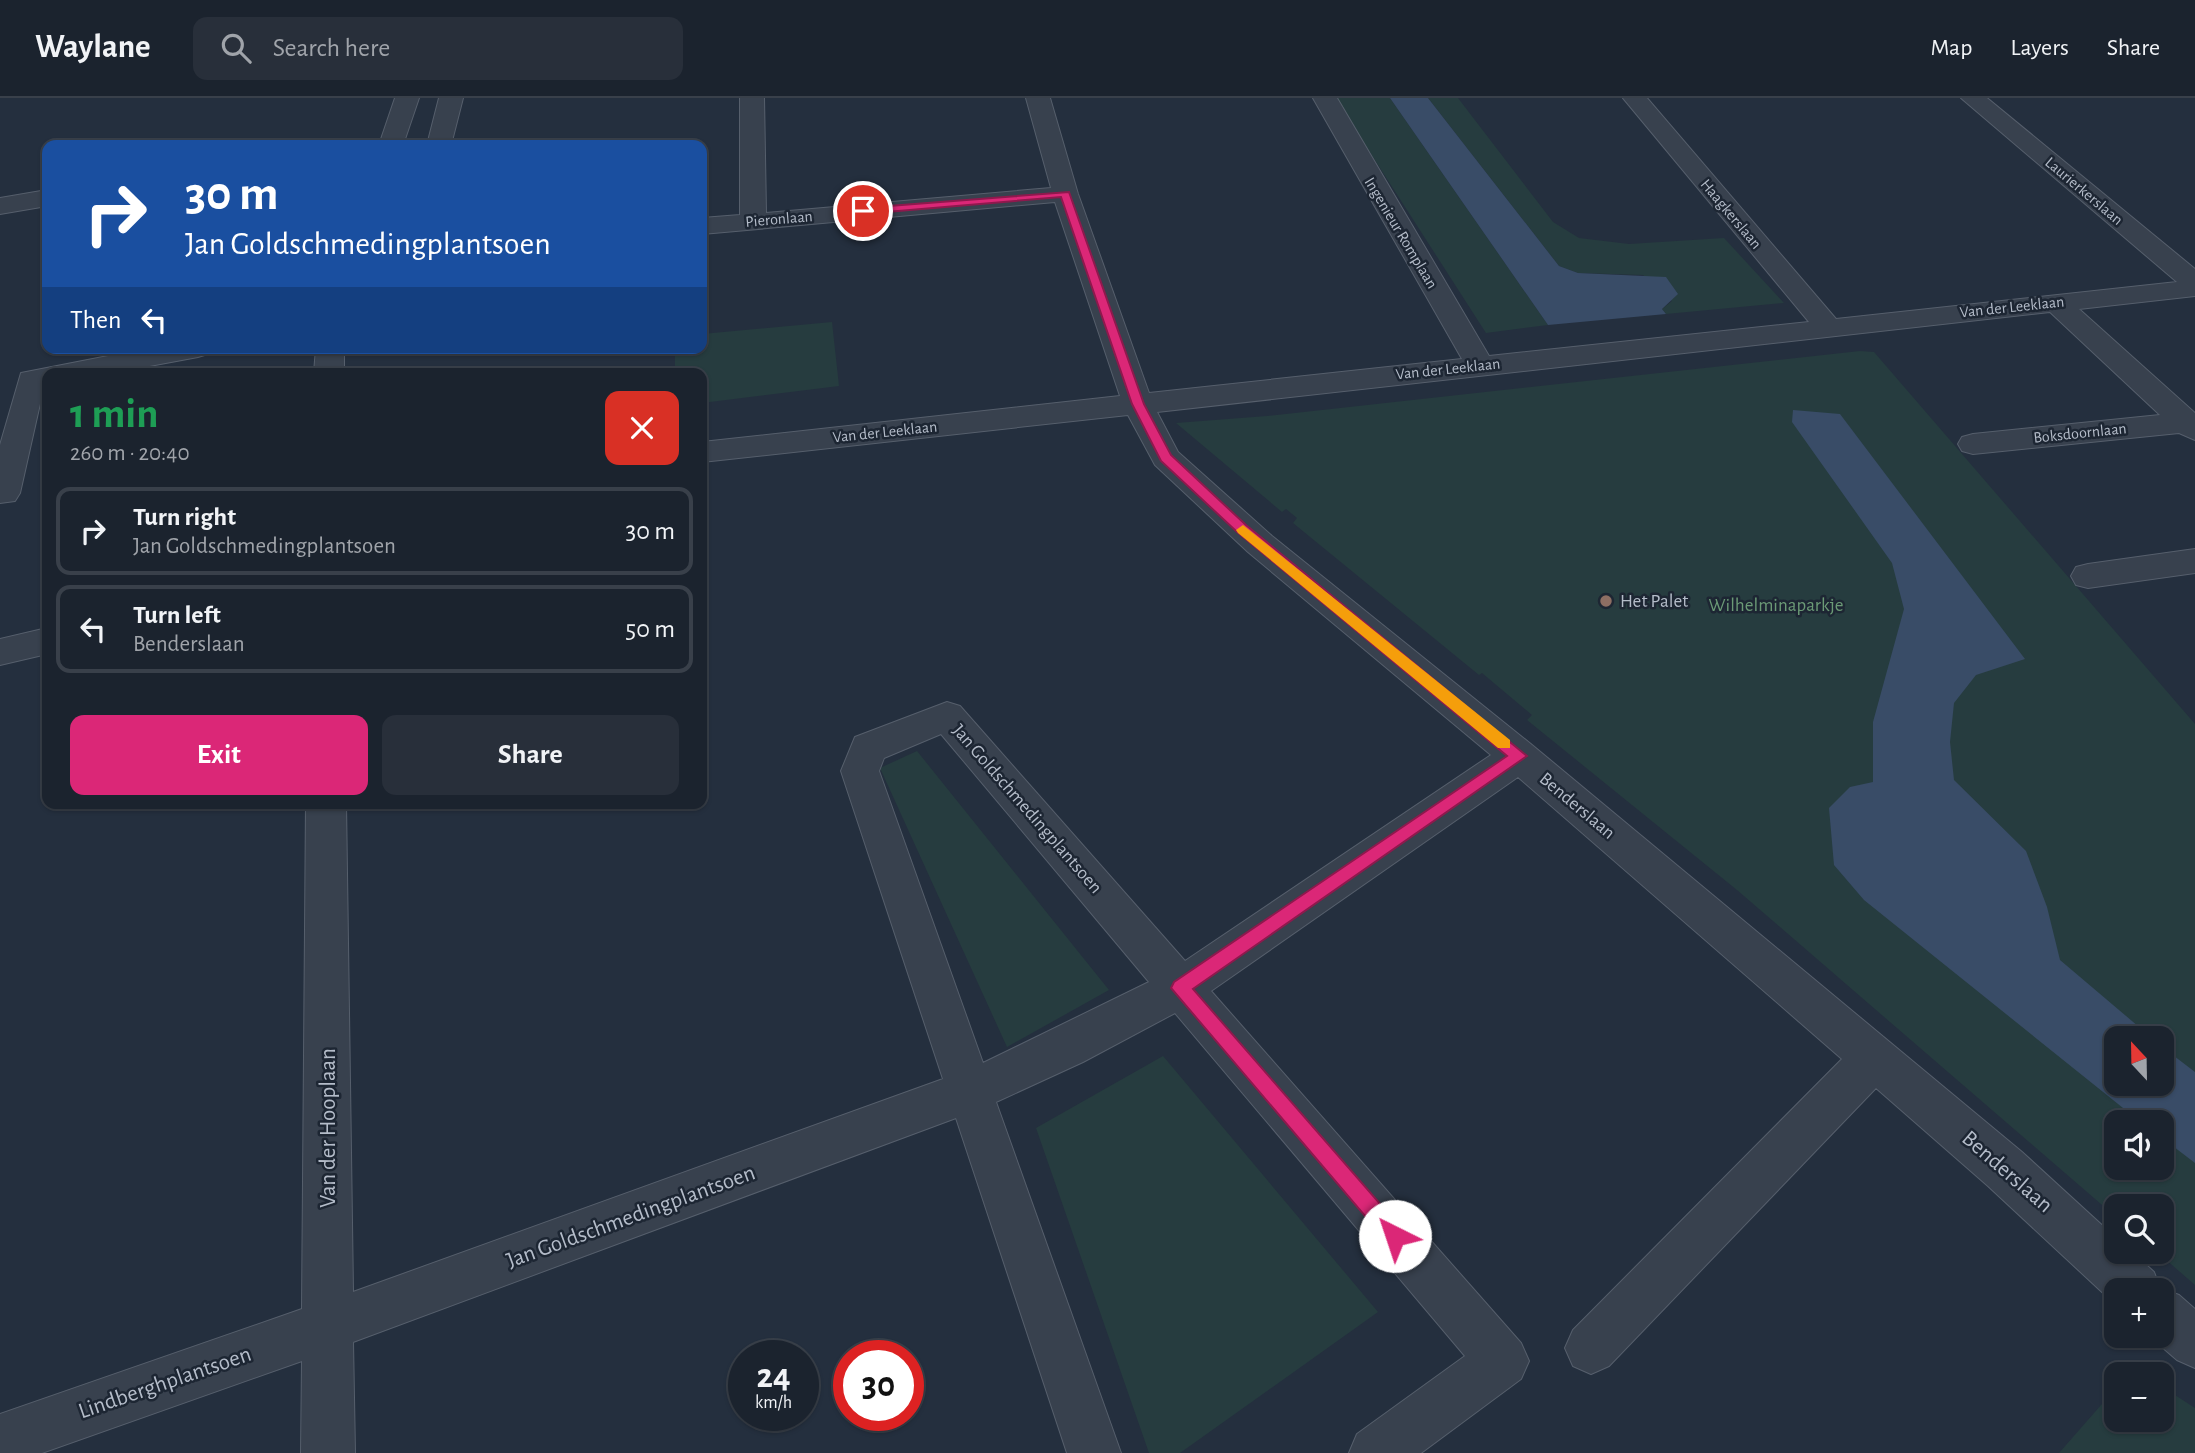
<!DOCTYPE html>
<html lang="en">
<head>
<meta charset="utf-8">
<style>
	:root { --surface:#1b232e; --page:#282f3a; --text:#f1f3f6; --muted:#a0a4aa; --line:#39404a; --accent:#db2777 }
	body { margin:0; font-family:"Alegreya Sans",sans-serif; background:var(--page); color:var(--text); height:100vh; display:flex; flex-direction:column; font-size:26px; white-space:nowrap }
	* { box-sizing:border-box; margin:0 }
	p { font-size:23px; color:var(--muted) }
	.icon { flex:none; width:38px; height:38px; fill:none; stroke:currentColor; stroke-width:2; stroke-linecap:round; stroke-linejoin:round }
	.map { position:relative; flex:1; overflow:hidden }
	.drawer { position:absolute; left:42px; top:270px; width:665px; height:441px; display:flex; flex-direction:column; background:var(--surface); border-radius:14px; box-shadow:0 2px 5px #0004,0 0 0 2px var(--line) }
	.drawer>* { flex:none }
	.banner { position:absolute; left:42px; top:42px; width:665px; height:214px; border-radius:14px; box-shadow:0 2px 5px #0004,0 0 0 2px var(--line); background:#1a4fa0; color:#fff; overflow:hidden }
	.needle { width:46px; rotate:338deg }
	.fabs { position:absolute; left:2104px; top:928px; display:grid; gap:14px }
	.fabs a { display:grid; place-items:center; width:70px; height:70px; border-radius:14px; background:var(--surface); box-shadow:0 2px 5px #0004,0 0 0 2px var(--line); font-size:35px }
	.speed { position:absolute; left:728px; top:1242px; display:flex; gap:14px; font-size:35px; font-weight:700; text-align:center }
	.speed>* { display:grid; place-content:center; width:91px; height:91px; border-radius:50%; background:var(--surface); box-shadow:0 2px 5px #0004,0 0 0 2px var(--line); line-height:1 }
	.speed small { font-size:18px; font-weight:400 }
	.speed .limit { border:10px solid #d22; background:#fff; color:#111 }
	.pin { position:absolute; display:grid; place-items:center; width:60px; height:60px; color:#fff; margin:-30px; border:4px solid #fff; border-radius:50%; box-shadow:0 2px 7px #0007 }
	.me { position:absolute; width:77px; margin:-38px; rotate:319deg; stroke-linejoin:round; filter:drop-shadow(0 0 5px #0008) }
	.turn { display:flex; align-items:center; gap:24px; height:147px; padding:0 28px; font-size:32px }
	.turn .icon { width:91px; height:91px; stroke-width:2.5 }
	.turn b { display:block; font-size:49px; line-height:60px }
	.then { display:flex; align-items:center; height:66px; padding:0 28px; background:#0003; gap:14px; font-size:26px }
	.round { display:grid; place-items:center; flex:none; width:74px; height:74px; border-radius:14px; background:var(--page) }
	.head { display:flex; align-items:center; justify-content:space-between; height:119px; padding:0 28px }
	h1 { font-size:42px; font-weight:700; line-height:52px; color:#1e9e55 }
	.primary-button { display:flex; gap:14px; margin-top:auto; padding:14px 28px }
	.primary-button a { flex:1; height:80px; border-radius:14px; background:var(--accent); color:#fff; font-size:28px; font-weight:700; line-height:80px; text-align:center }
	.primary-button a+a { background:var(--page); color:var(--text) }
	ul { padding:0; list-style:none }
	li { display:flex; align-items:center; gap:21px; height:88px; margin:0 14px 10px; padding:0 14px; border:4px solid var(--line); border-radius:14px }
	li div { flex:1 }
	li b { display:block; font-size:26px }
	li em { font-style:normal }
	header { display:flex; align-items:center; gap:42px; box-sizing:border-box; height:98px; padding:0 35px; background:var(--surface); border-bottom:2px solid var(--line) }
	header strong { font-size:33px }
	nav { display:flex; gap:38px; margin-inline-start:auto; font-size:24px }
	.search { width:490px; height:63px; background:var(--page); display:flex; align-items:center; gap:18px; box-sizing:border-box; padding:0 24px; border-radius:14px; color:var(--muted); font-size:26px }
	.map>svg:first-child { display:block }
</style>
</head>
<body>
<header>
<strong>Waylane</strong>
<div class="search"><svg class="icon" aria-label="search" viewBox="0 0 24 24"><circle cx="10" cy="10" r="6"/><path d="M15 15l6 6"/></svg>Search here</div>
<nav><a>Map</a><a>Layers</a><a>Share</a></nav>
</header>
<div class="map">
<svg width="2195" height="1355" viewBox="0 0 2195 1355">
	<rect width="100%" height="100%" fill="#242f3e"/>
	<path fill="#263c3f" fill-rule="evenodd" d="M 1335,0 L 1390,0 L 1548,227 L 1486,235 Z
		M 1428,0 L 1458,0 L 1553,124 L 1579,140 L 1629,146 L 1724,140 L 1784,205 L 1666,216 L 1662,211 L 1672,203 L 1643,177 L 1578,175 L 1559,168 Z
		M 832,224 L 839,288 L 702,305 L 702,275 L 675,275 L 675,250 L 702,250 L 702,236 Z
		M 1860,253 L 1874,254 L 2195,626 L 2195,1187 L 2156,1153 L 2161,1153 L 2161,1108 L 2116,1108 L 2116,1119 L 1737,792 L 1527,622 L 1532,617 L 1482,575 L 1479,577 L 1293,425 L 1297,420 L 1286,411 L 1282,414 L 1176,325 L 1267,318 ZM 2116,940 L 2161,940 L 2161,985 L 2116,985 ZM 2116,1024 L 2161,1024 L 2161,1069 L 2116,1069 Z
		M 917,653 L 1109,892 L 1007,949 L 880,670 Z
		M 1163,958 L 1378,1214 L 1180,1355 L 1149,1355 L 1036,1030 Z
		M 2161,1288 L 2195,1310 L 2195,1355 L 2059,1355 L 2116,1290 L 2116,1321 L 2161,1321 Z"/>
	<path fill="#394c67" d="M 1390,0 L 1428,0 L 1559,168 L 1578,175 L 1666,179 L 1678,196 L 1662,211 L 1666,216 L 1548,227 Z
		M 1793,312 L 1840,316 L 2025,561 L 1976,577 L 1954,605 L 1950,644 L 1954,682 L 2026,753 L 2047,809 L 2060,862 L 2152,940 L 2116,940 L 2116,985 L 2161,985 L 2161,948 L 2195,974 L 2195,1065 L 2161,1039 L 2161,1024 L 2138,1022 L 1864,802 L 1834,767 L 1829,710 L 1850,689 L 1873,684 L 1873,624 L 1904,511 L 1892,465 L 1792,324 Z"/>
	<g fill="none" stroke-linecap="round" stroke-linejoin="round">
		<g stroke="#565f6c" stroke-width="2">
			<path id="minor" d="M 395,0 L 419,0 L 403,47 L 379,47 Z
				M 439,0 L 463,0 L 451,47 L 427,47 Z
				M 740,0 L 764,0 L 766,115 L 1051,90 L 1026,0 L 1050,0 L 1078,96 L 1149,295 L 1462,261 L 1313,0 L 1337,0 L 1489,258 L 1809,224 L 1623,0 L 1647,0 L 1836,221 L 2177,184 L 1961,0 L 1987,0 L 2195,171 L 2195,198 L 2079,211 L 2195,315 L 2195,342 L 2179,335 L 1973,356 L 1962,353 L 1958,346 L 1962,339 L 1973,336 L 2160,317 L 2050,214 L 1157,314 L 1178,354 L 1272,438 L 1532,647 L 2022,1054 L 2116,1140 L 2116,1153 L 2131,1153 L 2154,1174 L 2160,1190 L 2179,1197 L 2195,1211 L 2195,1270 L 2177,1262 L 2148,1237 L 2161,1237 L 2161,1192 L 2116,1192 L 2116,1207 L 1988,1088 L 1876,990 L 1609,1268 L 1591,1276 L 1573,1268 L 1565,1250 L 1573,1232 L 1842,961 L 1518,679 L 1211,893 L 1521,1245 L 1529,1263 L 1521,1281 L 1421,1355 L 1349,1355 L 1357,1336 L 1465,1258 L 1175,915 L 1083,964 L 996,1004 L 1121,1355 L 1067,1355 L 956,1020 L 353,1244 L 355,1355 L 301,1355 L 302,1263 L 42,1355 L 0,1355 L 0,1316 L 302,1211 L 306,705 L 346,705 L 353,1194 L 943,981 L 841,673 L 855,639 L 947,604 L 960,608 L 1185,863 L 1491,657 L 1248,454 L 1155,367 L 1128,317 L 702,364 L 702,344 L 1120,298 L 1055,104 L 702,136 L 702,120 L 740,117 ZM 941,636 L 1149,884 L 983,965 L 879,673 L 884,660 Z
				M 47,92 L 47,108 L 0,116 L 0,100 Z
				M 149,250 L 212,250 L 208,256 L 198,259 L 112,275 L 47,275 L 47,287 L 44,288 L 20,395 L 15,403 L 0,405 L 0,347 L 21,275 Z
				M 316,250 L 344,250 L 344,275 L 314,275 Z
				M 2195,451 L 2195,475 L 2088,490 L 2076,487 L 2071,478 L 2076,469 L 2088,466 Z
				M 47,530 L 47,556 L 0,567 L 0,541 Z"/>
		</g>
		<use href="#minor" fill="#38414e" fill-rule="evenodd"/>
	</g>
	<path fill="#db2777" stroke="#8e194d" stroke-width="2" d="M 1069,94 L 1144,306 L 1171,357 L 1246,427 L 1527,658 L 1193,891 L 1402,1131 L 1405,1138 L 1402,1145 L 1395,1148 L 1388,1145 L 1171,890 L 1174,884 L 1507,658 L 1236,433 L 1161,363 L 1132,306 L 1061,99 L 863,116 L 857,113 L 863,110 Z"/>
	<path fill="#f59e0b" d="M 1243,427 L 1510,642 L 1510,650 L 1498,650 L 1238,435 L 1236,432 Z"/>
	<circle fill="#8d6e63" stroke="#1d2633" stroke-width="2.5" cx="1606" cy="503" r="7"/>
	<g text-anchor="middle" dominant-baseline="central" stroke-width="5" stroke-linejoin="round" paint-order="stroke">
		<g font-size="16" fill="#b4bcc9" stroke="#1d2633">
			<text transform="translate(2084 93) rotate(40)">Laurierkerslaan</text>
			<text transform="translate(1731 116) rotate(50)">Haagkerslaan</text>
			<text transform="translate(779 121) rotate(-5)">Pieronlaan</text>
			<text transform="translate(1401 135) rotate(59)">Ingenieur Romplaan</text>
			<text transform="translate(2012 209) rotate(-6)">Van der Leeklaan</text>
			<text transform="translate(1448 271) rotate(-6)">Van der Leeklaan</text>
			<text transform="translate(885 334) rotate(-6)">Van der Leeklaan</text>
			<text transform="translate(2080 335) rotate(-6)">Boksdoornlaan</text>
		</g>
		<g font-size="19" fill="#b4bcc9" stroke="#1d2633" text-anchor="start">
			<text x="1620" y="503">Het Palet</text>
		</g>
		<g font-size="19" fill="#6b9a76" stroke="#1d2633">
			<text x="1776" y="507">Wilhelminaparkje</text>
		</g>
		<g font-size="19" fill="#b4bcc9" stroke="#1d2633">
			<text transform="translate(1577 708) rotate(40)">Benderslaan</text>
			<text transform="translate(1027 711) rotate(49)">Jan Goldschmedingplantsoen</text>
		</g>
		<g font-size="23" fill="#b4bcc9" stroke="#1d2633">
			<text transform="translate(328 1030) rotate(-90)">Van der Hooplaan</text>
			<text transform="translate(2007 1074) rotate(41)">Benderslaan</text>
			<text transform="translate(631 1119) rotate(-20)">Jan Goldschmedingplantsoen</text>
			<text transform="translate(165 1285) rotate(-19)">Lindberghplantsoen</text>
		</g>
	</g>
</svg>
<div class="fabs">
<a><svg class="needle" viewBox="-14 -14 28 28"><path d="M0-13l5 13h-10z" fill="#e53935"/><path d="M0 13l5-13h-10z" fill="#a0a4aa"/></svg></a>
<a><svg class="icon" aria-label="sound" viewBox="0 0 24 24"><path d="M4 9h4l5-4v14l-5-4H4zM17 9q2 3 0 6"/></svg></a>
<a><svg class="icon" aria-label="search" viewBox="0 0 24 24"><circle cx="10" cy="10" r="6"/><path d="M15 15l6 6"/></svg></a>
<a>+</a>
<a>−</a>
</div>
<div class="speed"><div>24<small>km/h</small></div><div class="limit">30</div></div>
<div class="pin" style="left:863px;top:113px;background:#d93025"><svg class="icon" aria-label="arrive" viewBox="0 0 24 24"><path d="M6 21V4h12l-3 4 3 4H6"/></svg></div>
<svg class="me" style="left:1395px;top:1138px" viewBox="-20 -20 40 40"><circle r="19" fill="#fff"/><path d="M0-13L10 11 0 6-10 11z" fill="#db2777"/></svg>
<div class="banner">
<div class="turn"><svg class="icon" aria-label="right" viewBox="0 0 24 24"><path d="M7 20v-9h11M14 6l5 5-5 5"/></svg><div><b>30 m</b>Jan Goldschmedingplantsoen</div></div>
<div class="then">Then<svg class="icon" aria-label="left" viewBox="0 0 24 24"><path d="M17 20v-9H6M10 6l-5 5 5 5"/></svg></div>
</div>
<section class="drawer">
<div class="head"><div><h1>1 min</h1><p>260 m · 20:40</p></div><a class="round" style="background:#d93025;color:#fff"><svg class="icon" aria-label="close" viewBox="0 0 24 24"><path d="M6 6l12 12M18 6L6 18"/></svg></a></div>
<ul>
<li><svg class="icon" aria-label="right" viewBox="0 0 24 24"><path d="M7 20v-9h11M14 6l5 5-5 5"/></svg><div><b>Turn right</b><p>Jan Goldschmedingplantsoen</p></div><em>30 m</em></li>
<li><svg class="icon" aria-label="left" viewBox="0 0 24 24"><path d="M17 20v-9H6M10 6l-5 5 5 5"/></svg><div><b>Turn left</b><p>Benderslaan</p></div><em>50 m</em></li>
</ul>
<div class="primary-button"><a>Exit</a><a>Share</a></div>
</section>
</div>
</body>
</html>
